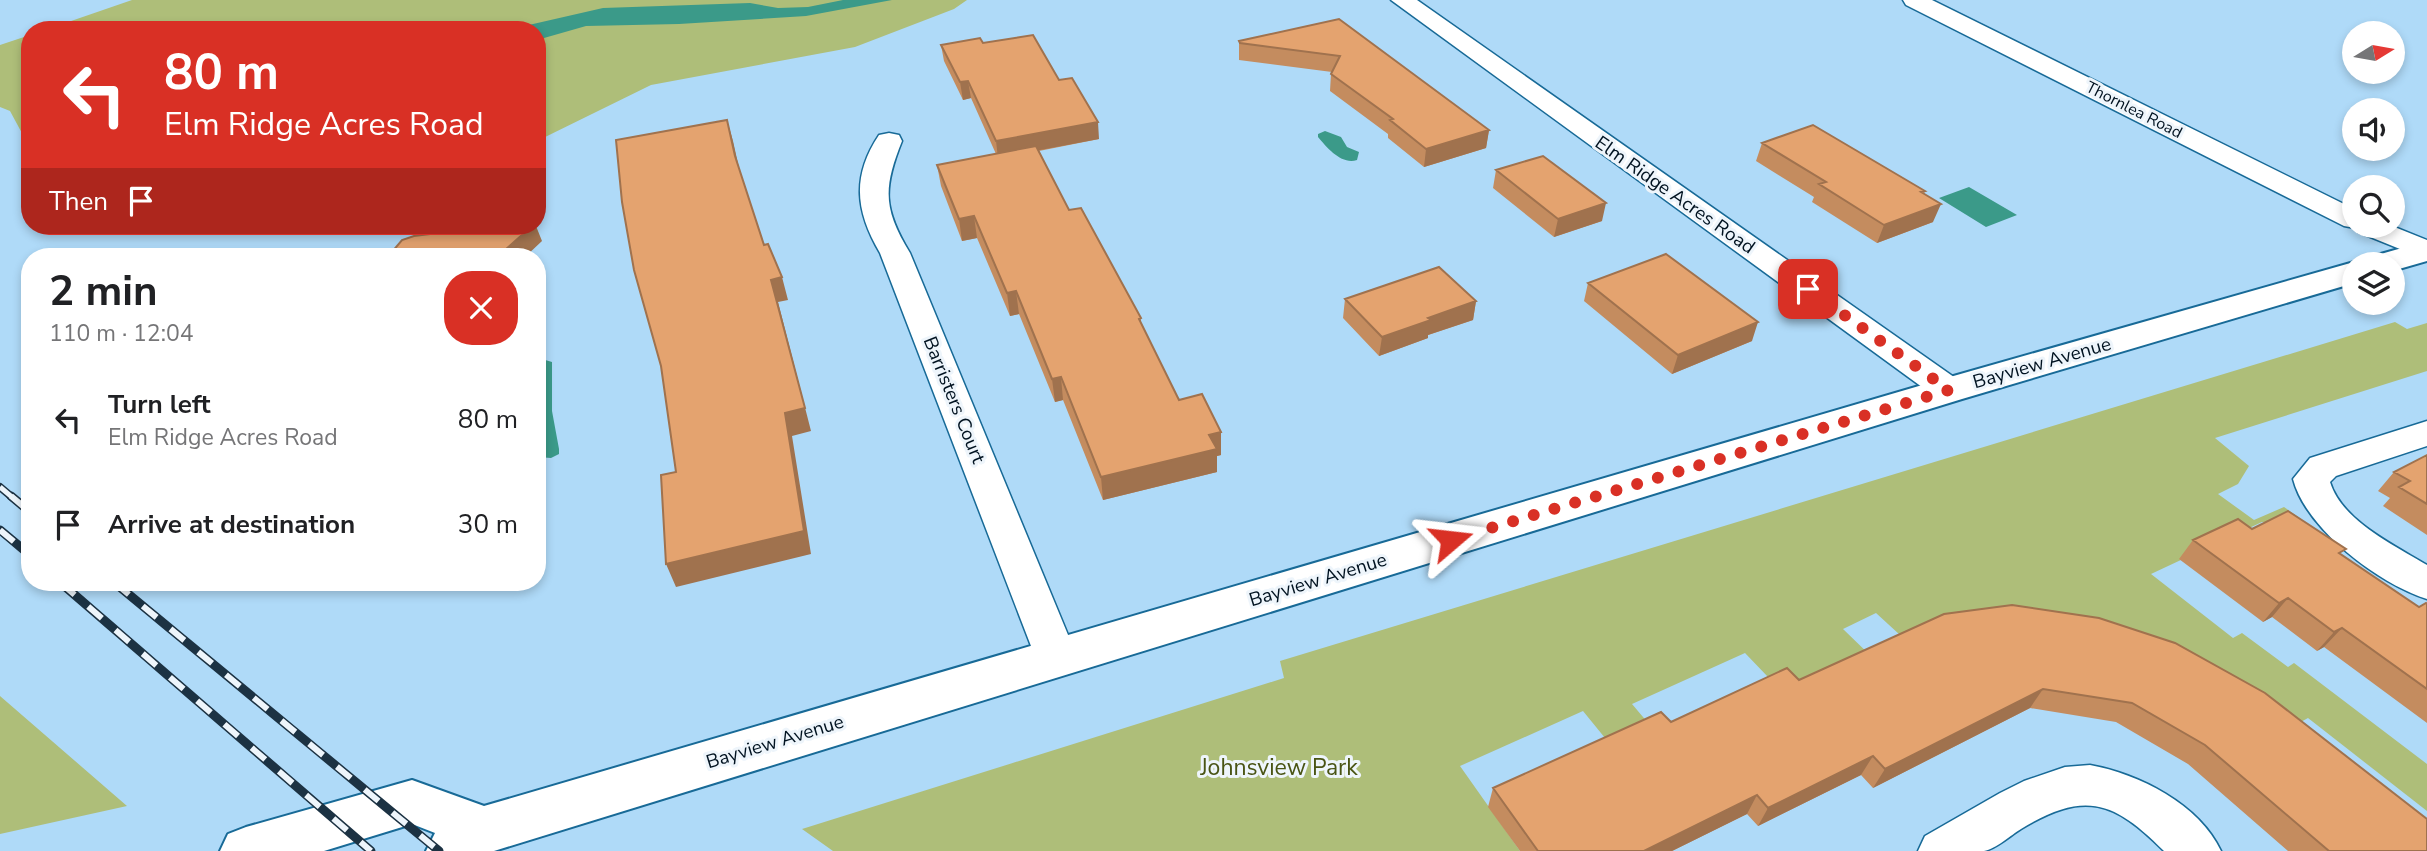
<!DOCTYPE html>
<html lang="en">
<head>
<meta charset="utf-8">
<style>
	:root { --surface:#fff; --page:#f6f6f6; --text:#202124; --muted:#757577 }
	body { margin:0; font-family:"Nunito Sans",sans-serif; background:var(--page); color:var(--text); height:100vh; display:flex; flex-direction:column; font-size:26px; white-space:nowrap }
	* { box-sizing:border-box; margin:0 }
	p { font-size:23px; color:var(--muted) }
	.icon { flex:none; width:38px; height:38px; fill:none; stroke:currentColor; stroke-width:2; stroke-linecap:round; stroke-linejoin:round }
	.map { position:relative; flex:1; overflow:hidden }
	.panel { position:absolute; left:21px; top:248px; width:525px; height:343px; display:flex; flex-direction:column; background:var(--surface); border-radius:28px; box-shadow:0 4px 10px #0003 }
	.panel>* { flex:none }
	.guide { position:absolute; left:21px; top:21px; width:525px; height:214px; border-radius:28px; box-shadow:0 4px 10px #0003; background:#d93025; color:#fff; overflow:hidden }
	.needle { width:46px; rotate:79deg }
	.controls { position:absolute; left:2342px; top:21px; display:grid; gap:14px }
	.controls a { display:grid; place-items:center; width:63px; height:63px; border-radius:50%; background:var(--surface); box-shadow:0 4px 10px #0003; font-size:35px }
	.pin { position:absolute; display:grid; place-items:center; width:60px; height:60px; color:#fff; margin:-30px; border-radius:14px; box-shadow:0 4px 10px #0006 }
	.me { position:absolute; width:77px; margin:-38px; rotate:73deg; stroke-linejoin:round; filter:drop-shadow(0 0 5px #0008) }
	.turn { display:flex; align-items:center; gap:24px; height:147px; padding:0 28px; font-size:32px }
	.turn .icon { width:91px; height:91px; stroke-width:2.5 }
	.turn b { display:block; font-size:49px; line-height:60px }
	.then { display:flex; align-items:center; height:66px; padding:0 28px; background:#0003; gap:14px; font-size:26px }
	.round { display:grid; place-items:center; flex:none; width:74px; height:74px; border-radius:28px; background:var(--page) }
	.summary { display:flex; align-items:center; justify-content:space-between; height:119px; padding:0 28px }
	h1 { font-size:42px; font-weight:700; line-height:52px }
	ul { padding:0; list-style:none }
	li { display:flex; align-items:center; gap:21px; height:105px; padding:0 28px }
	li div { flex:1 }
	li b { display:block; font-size:26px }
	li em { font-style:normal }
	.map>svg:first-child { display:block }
</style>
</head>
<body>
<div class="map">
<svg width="2427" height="851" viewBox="0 0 2427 851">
	<rect width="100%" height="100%" fill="#afdaf8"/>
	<path fill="#aebe79" d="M 132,0 L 967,0 L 954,9 L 855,47 L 651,85 L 537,141 L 537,30 L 45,30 Z
		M 30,35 L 30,148 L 10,111 L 0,107 L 0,45 Z
		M 2395,322 L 2407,329 L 2427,323 L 2427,371 L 2215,438 L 2249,466 L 2238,484 L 2218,494 L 2254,520 L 2284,507 L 2301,519 L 2283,528 L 2272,522 L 2262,522 L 2151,574 L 2233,638 L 2242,633 L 2288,667 L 2294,663 L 2427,764 L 2427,811 L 2308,718 L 2277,735 L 1912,646 L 1876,613 L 1843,629 L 1875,660 L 1790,700 L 1745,653 L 1632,704 L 1654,730 L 1614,749 L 1583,711 L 1460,766 L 1520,851 L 833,851 L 802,829 L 1284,678 L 1280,661 Z
		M 0,696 L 127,806 L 0,834 Z"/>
	<path fill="#3b9a89" d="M 843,0 L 892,0 L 806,16 L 679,24 L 586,26 L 537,40 L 537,30 L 507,30 L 603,8 L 750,3 L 778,8 L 808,7 Z
		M 1325,131 L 1341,137 L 1347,147 L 1359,152 L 1357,160 C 1342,165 1328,149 1318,137 L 1318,134 Z
		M 1969,187 L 2017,215 L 1986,227 L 1939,198 Z
		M 542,359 L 552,362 L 552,411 L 559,449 L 559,454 L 551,458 L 537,457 L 537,361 Z"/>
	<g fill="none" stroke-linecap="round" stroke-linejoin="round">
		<g stroke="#186a97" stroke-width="3">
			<path id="street" d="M 1391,0 L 1417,0 L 1961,382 L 1966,390 L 1961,398 L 1949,401 L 1937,398 Z
				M 1903,0 L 1932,0 L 2354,209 L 2354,226 L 2392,226 L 2427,240 L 2427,260 L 2358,232 L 2355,228 L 2344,226 L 1906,5 Z
				M 889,133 L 899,135 L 902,141 C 883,188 883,209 910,253 L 1078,659 L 1072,671 L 1057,676 L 1042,671 L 1036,659 L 880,253 C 856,212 851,177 879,135 Z
				M 2427,421 L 2427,446 L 2336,476 L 2330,482 C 2342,521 2394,545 2427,565 L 2427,599 C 2379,584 2306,529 2293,479 L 2310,458 Z
				M 2090,765 C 2139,774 2199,804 2221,851 L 2164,851 C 2114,801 2085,790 2021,829 C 2011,835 1996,849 1984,851 C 1964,851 1939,851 1918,851 L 1925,836 L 2000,793 L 2024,781 L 2065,767 Z"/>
		</g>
		<g stroke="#186a97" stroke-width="4">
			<path id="secondary" d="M 2427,241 L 2427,261 L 2392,271 L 2392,264 L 2365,264 L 2370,257 Z
				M 2354,262 L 2364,264 L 2354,264 L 2354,283 L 1962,399 L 494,851 L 426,851 L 435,833 L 412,824 L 324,851 L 220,851 L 228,834 L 246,827 L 412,780 L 484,806 L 1936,381 Z"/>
		</g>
		<use href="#street" fill="#fff" fill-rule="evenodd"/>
		<use href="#secondary" fill="#fff" fill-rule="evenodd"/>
		<g stroke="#1c3243" stroke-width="8">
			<path id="rail-far1" d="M 0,487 L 13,498"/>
		</g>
		<g stroke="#1c3243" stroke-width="9">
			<path id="rail" d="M 11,496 L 30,512
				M 0,530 L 30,555
				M 61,583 L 371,851
				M 115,583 L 439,851"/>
		</g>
		<use href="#rail-far1" stroke="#eef5fb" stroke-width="5" stroke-dasharray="15" stroke-linecap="butt"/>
		<use href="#rail" stroke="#eef5fb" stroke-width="6" stroke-dasharray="18" stroke-linecap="butt"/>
	</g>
	<path fill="#c48c5f" d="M 1339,19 L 1489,130 L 1486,148 L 1424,167 L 1388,138 L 1388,134 L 1330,91 L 1331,74 L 1332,72 L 1239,60 L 1239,41 Z
		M 983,43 L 1059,80 L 1099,139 L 1039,151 L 1069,210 L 1141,318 L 1141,324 L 1179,400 L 1221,455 L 1217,456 L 1217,472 L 1103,500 L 1063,400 L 1055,402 L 1019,314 L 1010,316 L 977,238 L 962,241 L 941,186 L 937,165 L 996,154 L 971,98 L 963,100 L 944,61 L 941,45 Z
		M 1762,143 L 1925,191 L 1924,194 L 1933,222 L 1877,243 L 1812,202 L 1814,197 L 1756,161 Z
		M 1496,170 L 1602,221 L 1554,237 L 1493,188 Z
		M 1588,283 L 1752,341 L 1672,374 L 1584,301 Z
		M 1345,299 L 1476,301 L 1473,320 L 1428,335 L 1428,338 L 1379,356 L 1343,318 Z
		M 2427,455 L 2427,535 L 2383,506 L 2390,498 L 2378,491 L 2394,472 Z
		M 2193,540 L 2341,554 L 2419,607 L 2427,604 L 2427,723 L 2324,647 L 2317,651 L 2272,617 L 2263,622 L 2179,559 Z
		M 2012,605 L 2427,851 L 2288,851 L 2188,764 L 2116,722 L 2030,708 L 1873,788 L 1861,775 L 1758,826 L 1747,814 L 1672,851 L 1520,851 L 1488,807 L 1493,788 L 1671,722 L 1799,680 Z"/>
	<path fill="#a0724e" d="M 968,81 L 971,98 L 963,100 L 960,82 Z
		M 727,120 L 733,141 L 741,177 L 735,156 Z
		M 1098,122 L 1099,139 L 998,158 L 996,141 Z
		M 1489,130 L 1486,148 L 1424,167 L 1426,149 Z
		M 1606,203 L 1602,221 L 1554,237 L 1558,219 Z
		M 1941,204 L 1933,222 L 1877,243 L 1884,225 Z
		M 974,216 L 977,238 L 962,241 L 959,219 Z
		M 532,226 L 536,226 L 542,241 L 525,257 L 497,257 Z
		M 782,277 L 788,300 L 778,302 L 811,431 L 792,436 L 811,554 L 676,587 L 666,564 L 785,413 L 771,280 Z
		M 1016,291 L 1019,314 L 1010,316 L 1007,293 Z
		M 1476,301 L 1473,320 L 1428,335 L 1428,338 L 1379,356 L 1382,337 L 1428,318 Z
		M 1758,322 L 1752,341 L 1672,374 L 1678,355 Z
		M 1061,377 L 1063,400 L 1055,402 L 1052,379 Z
		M 1221,432 L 1221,455 L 1217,456 L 1217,472 L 1103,500 L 1101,477 L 1209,435 Z
		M 2288,598 L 2272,617 L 2263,622 L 2279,603 Z
		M 2342,628 L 2324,647 L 2317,651 L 2334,632 Z
		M 2043,689 L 2030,708 L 1873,788 L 1885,769 Z
		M 1873,756 L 1861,775 L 1758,826 L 1768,808 Z
		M 1757,795 L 1747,814 L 1672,851 L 1644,851 Z"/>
	<path fill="#e4a36f" stroke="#a0724e" stroke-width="2" d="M 1339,19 L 1489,130 L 1426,149 L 1390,120 L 1393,119 L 1331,74 L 1340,56 L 1240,43 L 1239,41 Z
		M 1033,35 L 1059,80 L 1072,78 L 1098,122 L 996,141 L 968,81 L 960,82 L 941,45 L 980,38 L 983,43 Z
		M 727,120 L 735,156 L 764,245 L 768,244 L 782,277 L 771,280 L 805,408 L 785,413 L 804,531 L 666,564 L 661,475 L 676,472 L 661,366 L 634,270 L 622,202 L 616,140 Z
		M 1813,125 L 1925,191 L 1921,192 L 1941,204 L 1884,225 L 1819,184 L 1826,182 L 1762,143 Z
		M 1036,146 L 1069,210 L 1081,208 L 1141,318 L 1139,319 L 1179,400 L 1202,394 L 1221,432 L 1209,435 L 1217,449 L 1101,477 L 1061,377 L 1052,379 L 1016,291 L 1007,293 L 974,216 L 959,219 L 937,165 Z
		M 1543,156 L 1606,203 L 1558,219 L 1496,170 Z
		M 454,226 L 532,226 L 497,257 L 374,257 L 392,252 L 402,240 L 414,236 L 446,232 Z
		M 1666,254 L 1758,322 L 1678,355 L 1588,283 Z
		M 1439,267 L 1476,301 L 1428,318 L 1431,320 L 1382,337 L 1345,299 Z
		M 2427,455 L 2427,504 L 2399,487 L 2410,481 L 2394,472 Z
		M 2288,511 L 2346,549 L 2339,553 L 2419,607 L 2426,603 L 2427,604 L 2427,689 L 2342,628 L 2334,632 L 2288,598 L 2279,603 L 2193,540 L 2238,519 L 2252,529 Z
		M 2012,605 L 2099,618 L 2175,643 L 2265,693 L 2427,819 L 2427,851 L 2329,851 L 2205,745 L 2132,703 L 2043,689 L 1885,769 L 1873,756 L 1768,808 L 1757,795 L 1644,851 L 1538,851 L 1493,788 L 1661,712 L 1671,722 L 1787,668 L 1799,680 L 1944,614 Z"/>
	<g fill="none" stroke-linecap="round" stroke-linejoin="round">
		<path stroke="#d93025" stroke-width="12" stroke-dasharray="0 21.6" d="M 1451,540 L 1949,390 L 1808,289"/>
	</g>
	<g text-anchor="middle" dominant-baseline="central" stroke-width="6" stroke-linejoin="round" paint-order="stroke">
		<g font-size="16" fill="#001220" stroke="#eef5fb">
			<text transform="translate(2134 110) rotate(27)">Thornlea Road</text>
		</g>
		<g font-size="19" fill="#001220" stroke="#eef5fb">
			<text transform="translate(1675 195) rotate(35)">Elm Ridge Acres Road</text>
			<text transform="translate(2042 363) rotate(-16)">Bayview Avenue</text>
			<text transform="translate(954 400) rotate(68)">Barristers Court</text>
			<text transform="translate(1318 580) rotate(-17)">Bayview Avenue</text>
			<text transform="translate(775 742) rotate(-17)">Bayview Avenue</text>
		</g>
		<g font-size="23" fill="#495414" stroke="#eef5fb">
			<text x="1279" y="767">Johnsview Park</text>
		</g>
	</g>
</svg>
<div class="controls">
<a><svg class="needle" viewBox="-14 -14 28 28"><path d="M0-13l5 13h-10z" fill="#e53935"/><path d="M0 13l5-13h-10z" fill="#757577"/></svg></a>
<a><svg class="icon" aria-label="sound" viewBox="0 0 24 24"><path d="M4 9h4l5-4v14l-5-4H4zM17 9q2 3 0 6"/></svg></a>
<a><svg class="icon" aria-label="search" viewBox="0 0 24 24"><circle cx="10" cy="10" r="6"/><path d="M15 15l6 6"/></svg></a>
<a><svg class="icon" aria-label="layers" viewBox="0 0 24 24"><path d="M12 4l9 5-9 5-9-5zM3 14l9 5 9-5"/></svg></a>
</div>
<div class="pin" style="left:1808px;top:289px;background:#d93025"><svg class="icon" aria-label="arrive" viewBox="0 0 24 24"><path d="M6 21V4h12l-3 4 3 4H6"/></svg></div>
<svg class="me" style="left:1451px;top:540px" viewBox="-20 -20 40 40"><path d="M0-17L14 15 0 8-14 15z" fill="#d93025" stroke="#fff" stroke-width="4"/></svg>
<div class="guide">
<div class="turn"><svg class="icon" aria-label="left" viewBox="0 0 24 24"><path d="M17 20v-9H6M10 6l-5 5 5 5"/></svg><div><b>80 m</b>Elm Ridge Acres Road</div></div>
<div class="then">Then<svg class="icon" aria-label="arrive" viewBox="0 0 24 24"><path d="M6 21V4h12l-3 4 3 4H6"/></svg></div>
</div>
<section class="panel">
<div class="summary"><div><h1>2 min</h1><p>110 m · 12:04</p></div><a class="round" style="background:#d93025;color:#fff"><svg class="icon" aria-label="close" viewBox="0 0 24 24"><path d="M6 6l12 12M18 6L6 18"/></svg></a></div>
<ul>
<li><svg class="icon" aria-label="left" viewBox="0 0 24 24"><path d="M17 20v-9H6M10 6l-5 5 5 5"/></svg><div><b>Turn left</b><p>Elm Ridge Acres Road</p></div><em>80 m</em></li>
<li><svg class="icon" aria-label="arrive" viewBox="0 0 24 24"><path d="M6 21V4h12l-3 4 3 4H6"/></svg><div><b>Arrive at destination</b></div><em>30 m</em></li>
</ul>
</section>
</div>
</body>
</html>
